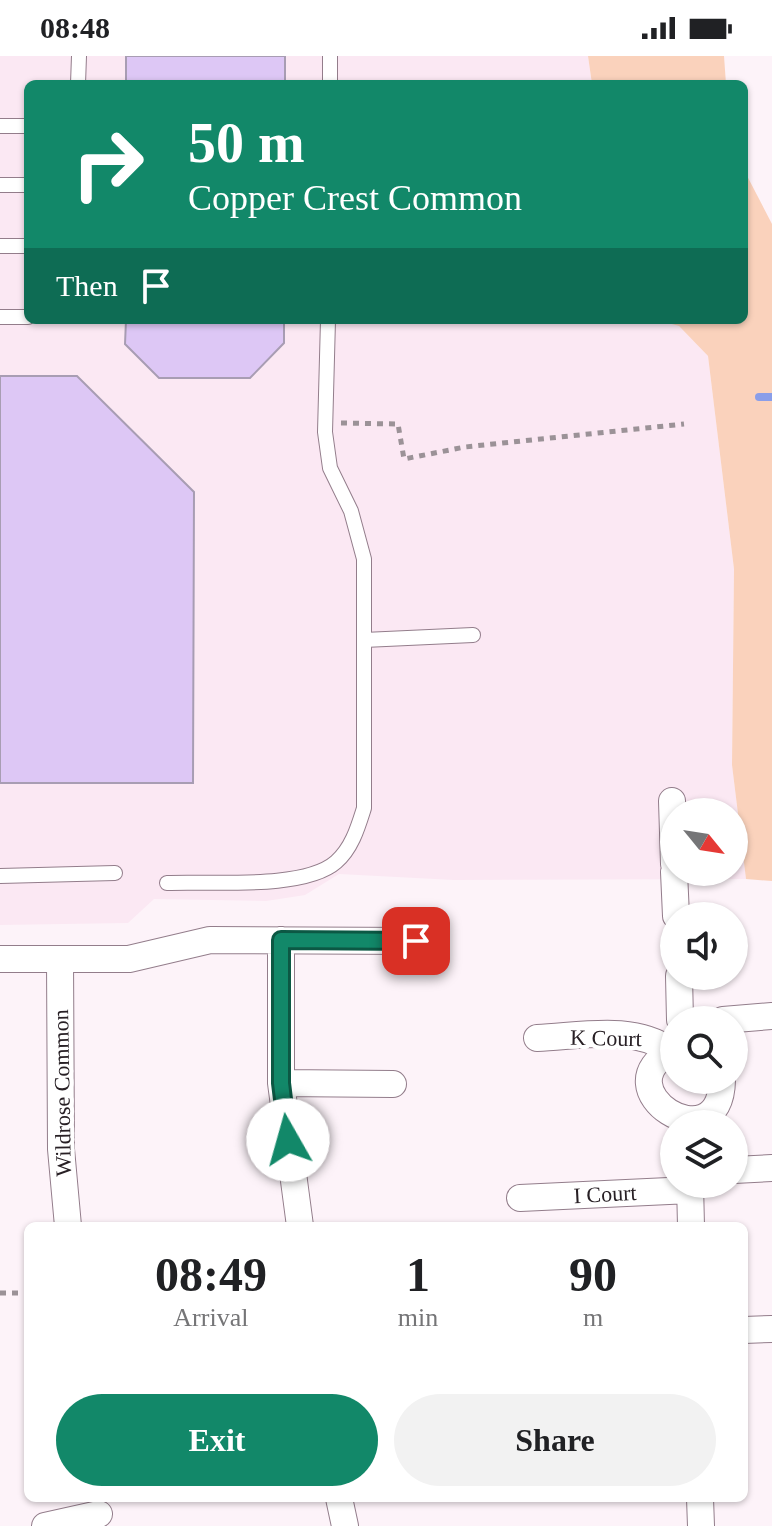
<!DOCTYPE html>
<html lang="en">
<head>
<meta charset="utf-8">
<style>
	:root { --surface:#fff; --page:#f2f2f2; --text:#202124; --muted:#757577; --accent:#128869 }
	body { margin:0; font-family:"Times New Roman",serif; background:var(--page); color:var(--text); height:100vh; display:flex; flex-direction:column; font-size:30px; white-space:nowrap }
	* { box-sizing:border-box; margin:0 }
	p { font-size:26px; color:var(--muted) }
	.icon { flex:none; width:44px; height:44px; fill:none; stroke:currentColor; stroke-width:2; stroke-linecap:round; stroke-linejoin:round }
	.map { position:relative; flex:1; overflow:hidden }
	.drawer { position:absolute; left:24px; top:1166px; width:724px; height:280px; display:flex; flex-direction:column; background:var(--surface); border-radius:12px; box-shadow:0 2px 6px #0004 }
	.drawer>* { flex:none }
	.banner { position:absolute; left:24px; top:24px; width:724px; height:244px; border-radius:12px; box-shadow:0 2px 6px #0004; background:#128869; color:#fff; overflow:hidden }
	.needle { width:52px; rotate:120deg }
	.fabs { position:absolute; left:660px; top:742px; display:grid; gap:16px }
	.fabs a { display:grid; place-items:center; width:88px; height:88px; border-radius:50%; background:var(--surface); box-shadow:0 2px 6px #0004; font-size:40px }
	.pin { position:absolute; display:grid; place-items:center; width:68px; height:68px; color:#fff; margin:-34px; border-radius:16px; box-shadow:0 4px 12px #0006 }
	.me { position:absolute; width:88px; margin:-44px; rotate:353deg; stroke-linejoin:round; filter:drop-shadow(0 0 6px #0008) }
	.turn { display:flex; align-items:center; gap:28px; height:168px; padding:0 32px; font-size:36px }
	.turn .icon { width:104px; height:104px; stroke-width:2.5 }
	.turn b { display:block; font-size:56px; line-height:68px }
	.then { display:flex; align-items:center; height:76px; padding:0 32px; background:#0003; gap:16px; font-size:30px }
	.eta { display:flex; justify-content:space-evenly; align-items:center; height:136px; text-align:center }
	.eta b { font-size:48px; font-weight:700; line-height:56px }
	.button { display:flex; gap:16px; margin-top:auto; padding:16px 32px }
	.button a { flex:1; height:92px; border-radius:48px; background:var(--accent); color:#fff; font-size:32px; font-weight:700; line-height:92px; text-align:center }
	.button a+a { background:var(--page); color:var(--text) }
	.status { display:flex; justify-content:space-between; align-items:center; height:56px; padding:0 40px; background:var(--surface); direction:ltr }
	.status svg { height:22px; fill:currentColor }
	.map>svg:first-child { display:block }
</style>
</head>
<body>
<div class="status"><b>08:48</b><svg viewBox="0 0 49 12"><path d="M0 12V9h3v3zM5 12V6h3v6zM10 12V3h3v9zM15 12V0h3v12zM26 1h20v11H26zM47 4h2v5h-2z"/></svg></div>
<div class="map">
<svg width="772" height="1470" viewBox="0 0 772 1470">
	<rect width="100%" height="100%" fill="#fdf3f9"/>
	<path fill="#fbe8f3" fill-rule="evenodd" d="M 0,0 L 588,0 L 592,28 L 28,28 L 28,264 L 657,264 L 679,270 L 708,300 L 734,513 L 732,709 L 746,823 L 454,824 L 339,818 L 305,839 L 266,845 L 154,843 L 128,867 L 0,869 ZM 674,756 L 734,756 L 734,816 L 674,816 Z"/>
	<path fill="#fad2bc" d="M 588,0 L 724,0 L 726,28 L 592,28 Z
		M 744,114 L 772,168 L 772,825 L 746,823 L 732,709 L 734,513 L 708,300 L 679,270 L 657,264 L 744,264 Z"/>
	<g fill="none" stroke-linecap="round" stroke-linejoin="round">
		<path stroke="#8a9ee9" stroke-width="8" d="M 759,341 L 772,341"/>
	</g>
	<path fill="#ddc7f5" stroke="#a89db3" stroke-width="2" d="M 126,0 L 285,0 L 285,28 L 126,28 Z
		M 126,264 L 284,264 L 284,287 L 250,322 L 159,322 L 125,288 Z
		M 0,320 L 77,320 L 194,436 L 193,727 L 0,727 Z"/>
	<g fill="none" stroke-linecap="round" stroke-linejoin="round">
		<g stroke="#937d8b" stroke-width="16">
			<path id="service" d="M 330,0 L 330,28
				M 78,28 L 79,0
				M 0,70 L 28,70
				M 0,129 L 28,129
				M 0,190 L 28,190
				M 0,261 L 28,261
				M 364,584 L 473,579
				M 0,820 L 115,817
				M 167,827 C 210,825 304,834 336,806 C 352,792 358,771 364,752 L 364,503 L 351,455 L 330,412 L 325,376 L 328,264"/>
		</g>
		<g stroke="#937d8b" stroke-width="28">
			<path id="minor" d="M 672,745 L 674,808
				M 674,816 L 676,860
				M 281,884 L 281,1027 L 300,1170
				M 0,903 L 129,903 L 210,884 L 416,885
				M 60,903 L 61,1093 L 68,1170
				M 679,920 L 680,964
				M 723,964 L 772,960
				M 537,982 C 582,980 633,968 671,995
				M 674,994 C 597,1032 721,1111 722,1024
				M 281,1027 L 393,1028
				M 734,1114 L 772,1112
				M 690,1128 L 691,1170
				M 520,1142 L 690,1134
				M 744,1274 L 772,1273
				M 339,1442 L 345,1470
				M 700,1442 L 701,1470
				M 45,1470 L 99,1458"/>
		</g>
		<path stroke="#9b9297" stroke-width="5" stroke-dasharray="6 6" stroke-linecap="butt" d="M 341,367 L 398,368 L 404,403 L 465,391 L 684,368
			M 0,1237 L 28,1237"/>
		<use href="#service" stroke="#fff" stroke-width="14"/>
		<use href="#minor" stroke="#fff" stroke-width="26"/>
	</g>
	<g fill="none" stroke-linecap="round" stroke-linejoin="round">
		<g stroke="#0c5844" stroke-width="20">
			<path id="route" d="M 288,1084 L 281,1027 L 281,884 L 416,885"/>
		</g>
		<use href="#route" stroke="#128869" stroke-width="14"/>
	</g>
	<g text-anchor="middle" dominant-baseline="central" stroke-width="8" stroke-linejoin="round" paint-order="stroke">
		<g font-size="22" fill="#282025" stroke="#fff">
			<text transform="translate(606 982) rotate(1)">K Court</text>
			<text transform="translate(62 1037) rotate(-91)">Wildrose Common</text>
			<text transform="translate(605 1138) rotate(-3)">I Court</text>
		</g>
	</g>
</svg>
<div class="fabs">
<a><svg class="needle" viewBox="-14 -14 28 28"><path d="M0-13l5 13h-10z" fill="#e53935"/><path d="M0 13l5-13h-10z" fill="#757577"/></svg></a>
<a><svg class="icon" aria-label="sound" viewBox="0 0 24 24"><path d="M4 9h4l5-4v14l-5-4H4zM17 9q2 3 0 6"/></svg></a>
<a><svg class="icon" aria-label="search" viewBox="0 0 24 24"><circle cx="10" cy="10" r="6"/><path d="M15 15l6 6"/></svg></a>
<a><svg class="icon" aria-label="layers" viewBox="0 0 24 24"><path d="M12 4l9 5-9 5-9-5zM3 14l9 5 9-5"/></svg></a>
</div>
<div class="pin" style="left:416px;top:885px;background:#d93025"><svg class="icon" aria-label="arrive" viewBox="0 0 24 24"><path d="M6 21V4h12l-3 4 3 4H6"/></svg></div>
<svg class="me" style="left:288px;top:1084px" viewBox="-20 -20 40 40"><circle r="19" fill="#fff"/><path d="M0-13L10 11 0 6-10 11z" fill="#128869"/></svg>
<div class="banner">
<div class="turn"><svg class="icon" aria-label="right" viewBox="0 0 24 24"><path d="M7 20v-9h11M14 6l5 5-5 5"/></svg><div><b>50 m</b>Copper Crest Common</div></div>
<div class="then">Then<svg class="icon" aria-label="arrive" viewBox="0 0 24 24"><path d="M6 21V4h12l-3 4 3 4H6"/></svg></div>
</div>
<section class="drawer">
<div class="eta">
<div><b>08:49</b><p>Arrival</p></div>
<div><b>1</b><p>min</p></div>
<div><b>90</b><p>m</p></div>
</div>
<div class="button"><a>Exit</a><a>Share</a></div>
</section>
</div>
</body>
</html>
